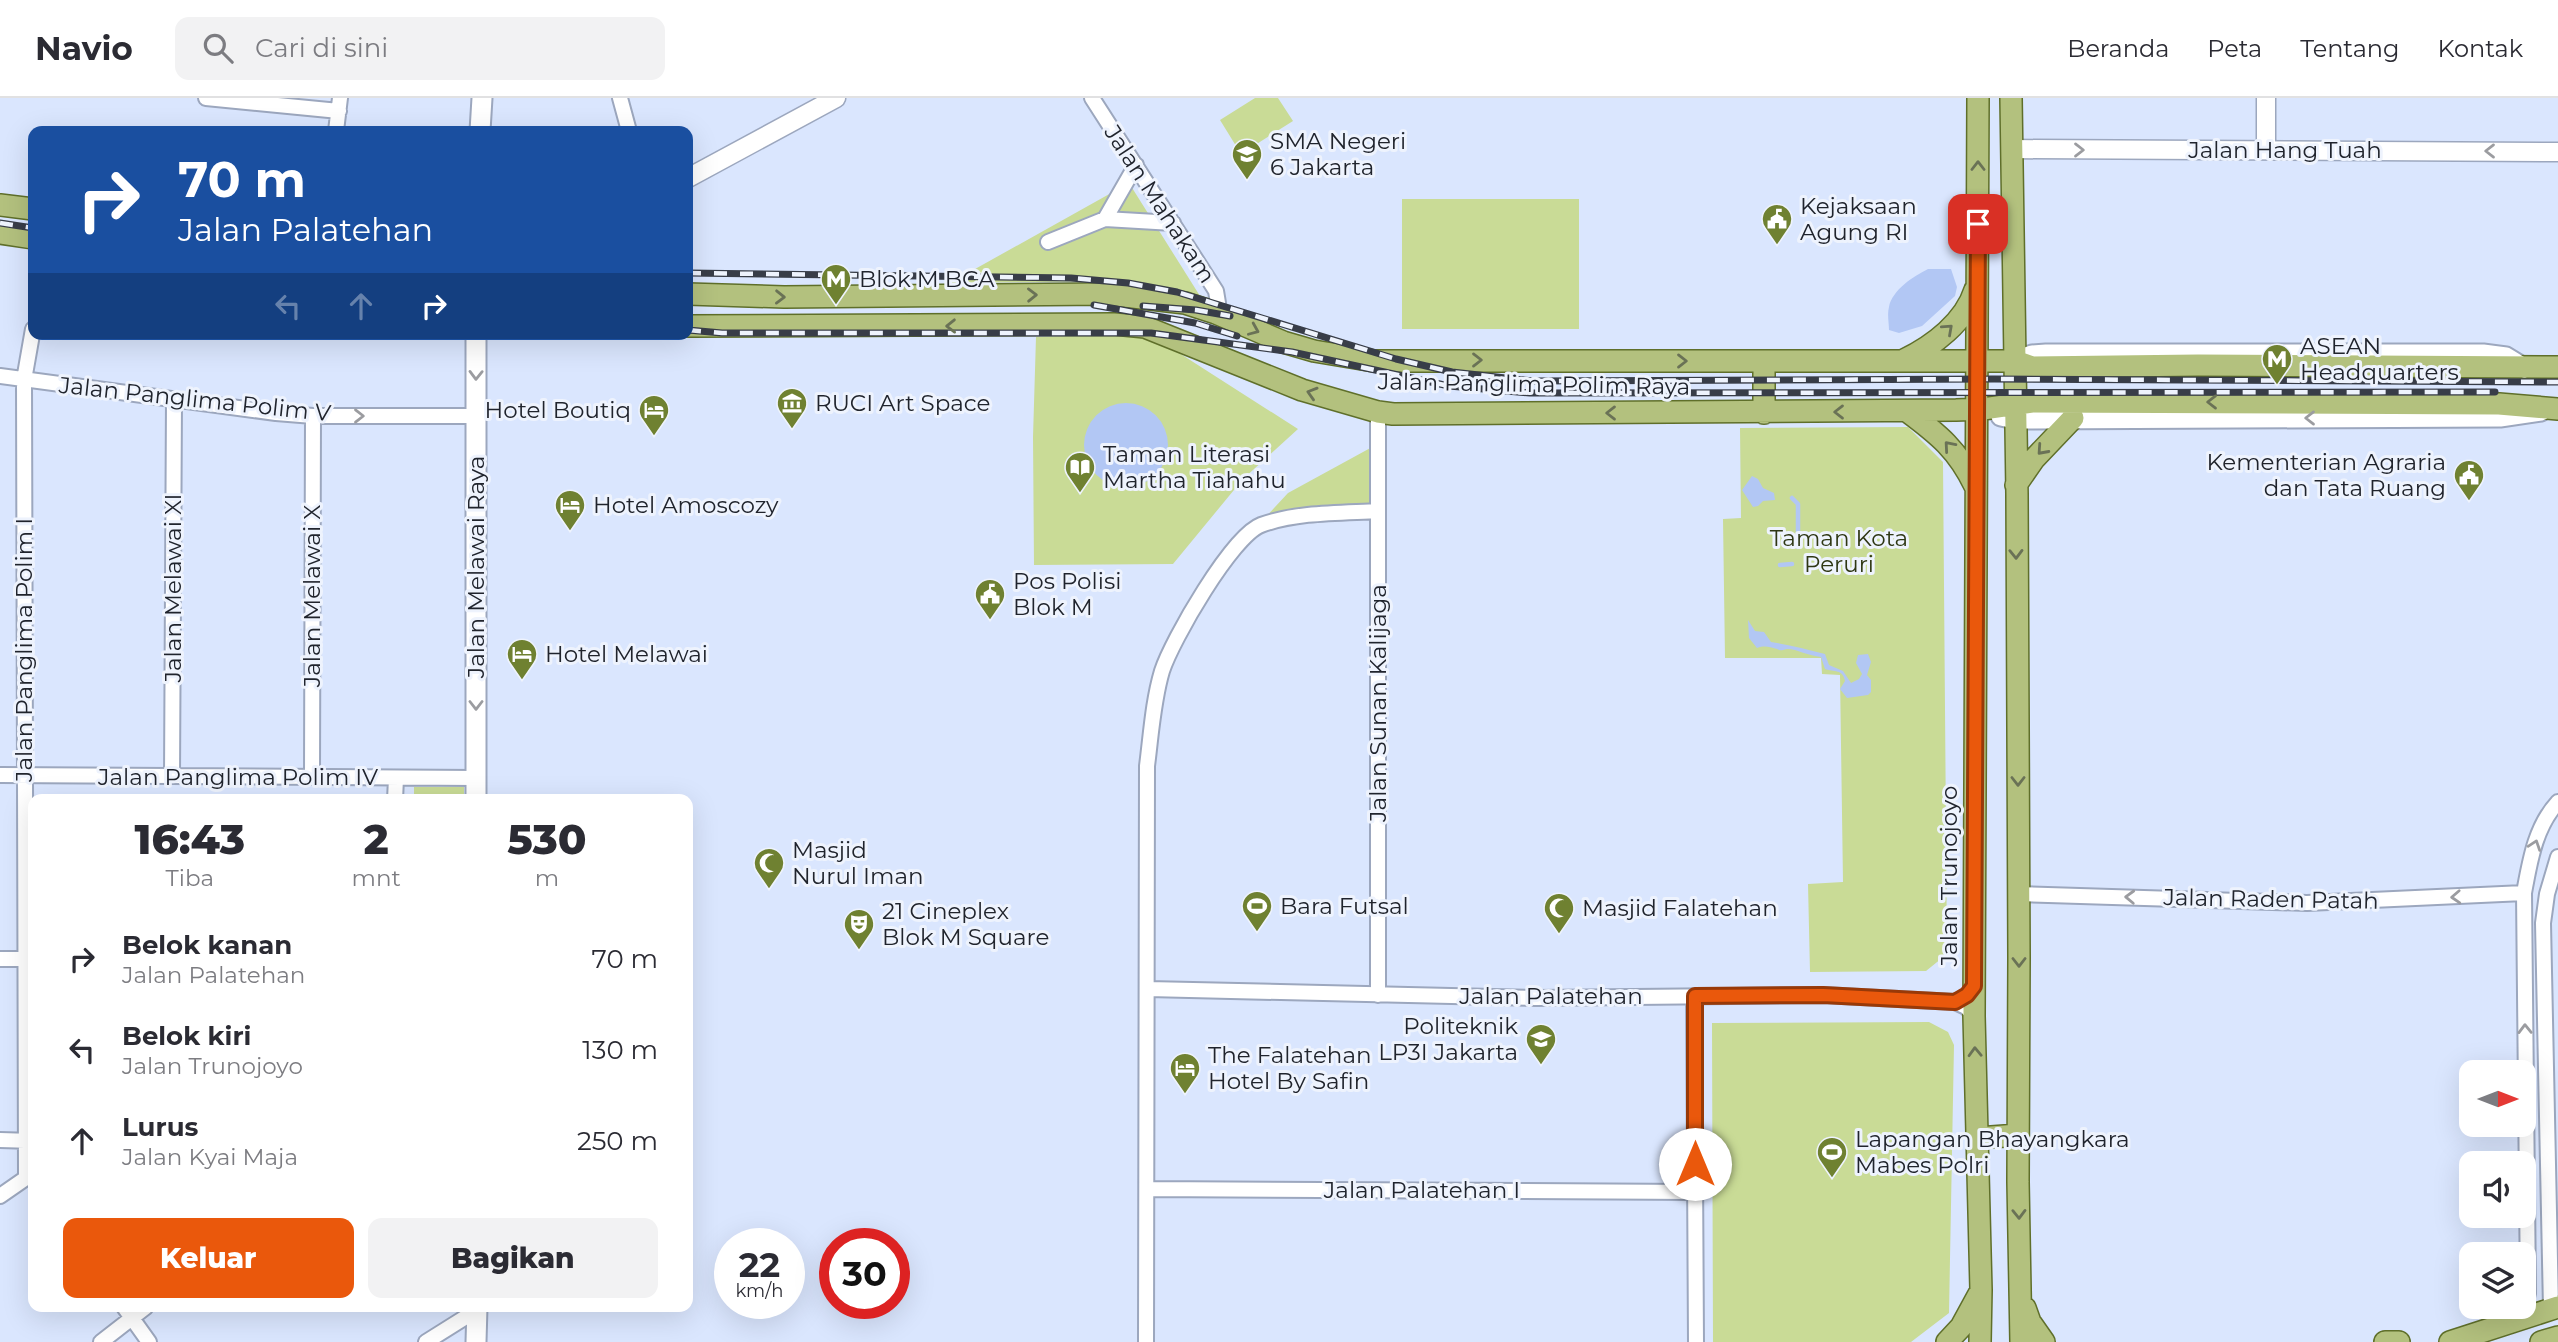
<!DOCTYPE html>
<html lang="id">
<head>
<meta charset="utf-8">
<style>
	:root { --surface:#fff; --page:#f2f2f3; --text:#2b2b33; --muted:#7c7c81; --line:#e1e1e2; --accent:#ea580c }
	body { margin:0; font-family:Montserrat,sans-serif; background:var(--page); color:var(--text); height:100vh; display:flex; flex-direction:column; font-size:26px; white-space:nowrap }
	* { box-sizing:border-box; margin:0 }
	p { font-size:23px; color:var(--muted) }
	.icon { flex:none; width:38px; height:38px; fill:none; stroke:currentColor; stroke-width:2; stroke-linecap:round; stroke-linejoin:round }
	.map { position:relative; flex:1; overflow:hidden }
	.sheet { position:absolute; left:28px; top:696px; width:665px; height:518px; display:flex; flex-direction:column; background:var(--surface); border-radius:14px; box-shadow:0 7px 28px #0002 }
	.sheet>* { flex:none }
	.hud { position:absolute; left:28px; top:28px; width:665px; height:214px; border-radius:14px; box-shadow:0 7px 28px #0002; background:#1a4fa0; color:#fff; overflow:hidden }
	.needle { width:46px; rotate:90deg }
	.tools { position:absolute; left:2459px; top:962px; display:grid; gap:14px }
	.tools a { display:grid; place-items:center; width:77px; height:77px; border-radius:14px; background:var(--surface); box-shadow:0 7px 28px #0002; font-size:35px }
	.speed { position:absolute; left:714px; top:1130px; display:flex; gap:14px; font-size:35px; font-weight:700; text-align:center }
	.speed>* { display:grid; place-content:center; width:91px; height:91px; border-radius:50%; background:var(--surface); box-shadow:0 7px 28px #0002; line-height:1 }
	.speed small { font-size:18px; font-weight:400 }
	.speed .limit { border:10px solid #d22; background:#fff; color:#111 }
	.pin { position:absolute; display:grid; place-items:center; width:60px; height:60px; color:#fff; margin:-30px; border-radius:14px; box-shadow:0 4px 10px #0006 }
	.me { position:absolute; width:77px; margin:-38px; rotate:0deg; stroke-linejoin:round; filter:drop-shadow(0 0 5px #0008) }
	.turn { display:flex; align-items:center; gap:24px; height:147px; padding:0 35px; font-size:32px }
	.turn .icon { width:91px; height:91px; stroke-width:2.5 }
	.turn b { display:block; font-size:49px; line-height:60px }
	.lanes { display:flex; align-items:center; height:66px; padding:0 35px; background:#0003; justify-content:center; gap:35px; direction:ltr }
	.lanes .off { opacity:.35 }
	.eta { display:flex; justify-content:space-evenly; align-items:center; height:119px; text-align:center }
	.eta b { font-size:42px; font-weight:800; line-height:49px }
	.button { display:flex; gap:14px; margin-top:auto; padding:14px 35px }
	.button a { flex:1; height:80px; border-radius:14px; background:var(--accent); color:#fff; font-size:28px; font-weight:800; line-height:80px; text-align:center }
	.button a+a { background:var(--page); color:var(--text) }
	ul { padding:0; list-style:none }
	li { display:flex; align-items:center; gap:21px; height:91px; padding:0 35px }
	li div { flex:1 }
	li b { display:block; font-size:26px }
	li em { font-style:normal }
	header { display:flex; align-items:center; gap:42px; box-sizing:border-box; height:98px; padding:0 35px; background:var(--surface); border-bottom:2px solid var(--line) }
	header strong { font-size:33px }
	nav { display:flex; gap:38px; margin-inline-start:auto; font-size:24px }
	.search { width:490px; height:63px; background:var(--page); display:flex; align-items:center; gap:18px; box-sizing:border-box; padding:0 24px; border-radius:14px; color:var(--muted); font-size:26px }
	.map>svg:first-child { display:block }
</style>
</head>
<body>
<header>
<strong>Navio</strong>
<div class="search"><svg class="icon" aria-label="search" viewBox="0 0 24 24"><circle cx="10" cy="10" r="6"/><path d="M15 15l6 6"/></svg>Cari di sini</div>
<nav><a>Beranda</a><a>Peta</a><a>Tentang</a><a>Kontak</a></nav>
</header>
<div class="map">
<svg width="2558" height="1244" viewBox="0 0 2558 1244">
	<rect width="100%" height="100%" fill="#dae6fe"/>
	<path fill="#c9db96" d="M 1255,0 L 1278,0 L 1293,23 L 1241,56 L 1220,22 Z
		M 1129,85 L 1205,206 L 1166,191 L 1125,183 L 950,185 Z
		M 1402,101 L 1579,101 L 1579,231 L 1402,231 Z
		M 1136,236 L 1176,253 L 1298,331 L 1243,381 L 1173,466 L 1034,467 L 1033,339 L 1036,239 Z
		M 1908,329 L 1943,364 L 1947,856 L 1926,873 L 1810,874 L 1808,786 L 1843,784 L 1840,577 L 1822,576 L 1821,560 L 1725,560 L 1723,421 L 1741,420 L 1740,330 Z
		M 1374,348 L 1372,419 L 1262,423 L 1288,395 Z
		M 414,689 L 464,689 L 464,702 L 414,702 Z
		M 1929,924 L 1948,934 L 1954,947 L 1949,1215 L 1911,1244 L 1713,1244 L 1712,925 Z"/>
	<path fill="#b2c7f4" d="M 1928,171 L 1951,171 L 1957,189 L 1955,198 L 1922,228 L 1899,235 L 1889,232 C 1889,225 1887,216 1889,209 C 1892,192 1914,178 1928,171 Z
		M1084 347a42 42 0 1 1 84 0a42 42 0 1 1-84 0Z
		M 1752,378 L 1758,381 L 1763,390 L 1774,395 L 1775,402 L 1763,403 L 1758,408 L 1753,409 L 1742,392 Z
		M 1748,522 L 1755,533 L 1764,534 L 1771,544 C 1789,547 1806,551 1825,556 L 1829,567 L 1843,573 L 1851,585 L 1859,581 L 1862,576 L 1856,565 L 1858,557 L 1868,556 L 1871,564 L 1867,577 L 1871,582 L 1871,594 L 1868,597 L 1847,600 L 1840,591 L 1845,583 C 1843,571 1834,574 1825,571 L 1821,559 C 1809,558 1796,551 1788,551 C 1782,551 1784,554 1777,551 C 1769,549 1765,547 1757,550 L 1749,540 Z"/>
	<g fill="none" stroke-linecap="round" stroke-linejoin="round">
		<path stroke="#b2c7f4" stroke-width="4.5" d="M 1792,400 L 1798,406 L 1798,449
			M 1780,467 L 1792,466"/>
		<g stroke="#9ca7be" stroke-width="18">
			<path id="minor" d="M 206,0 L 339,13
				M 620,0 L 629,33
				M 1092,0 L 1216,193 L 1218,205 L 1216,215
				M 336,33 L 340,0
				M 1105,121 L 1136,67
				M 1048,144 L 1105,121 L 1173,125
				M 0,278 L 276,315 L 313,318 L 475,318
				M 1378,314 L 1378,897
				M 0,677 L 476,680
				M 172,678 L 174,302
				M 312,679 L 313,318
				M 395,702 L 396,680
				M 2018,796 L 2307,805 L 2524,795
				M 0,861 L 33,861
				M 1148,891 L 1536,900 L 1823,897 L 1955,904 L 1966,909 L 1974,918
				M 1694,898 L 1696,1244
				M 0,1042 L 33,1043
				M 1148,1091 L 1695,1094
				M 0,1098 L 26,1080 L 24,282 L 33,231
				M 124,1209 L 149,1244
				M 2551,1211 L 2543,825 L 2547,796 L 2558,759
				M 2522,1220 L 2528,1195 L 2524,795 C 2530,763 2535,729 2558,704
				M 101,1244 L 146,1209
				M 426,1244 L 477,1212
				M 1146,1244 L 1147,668 C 1151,637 1153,603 1162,573 C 1172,542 1232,438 1261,427 C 1297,414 1340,415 1378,413"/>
		</g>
		<g stroke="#9ca7be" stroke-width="21">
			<path id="tertiary" d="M 2266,0 L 2266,52
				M 2011,51 L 2558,54
				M 688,80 L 836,0"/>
		</g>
		<g stroke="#9ca7be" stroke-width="23">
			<path id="secondary" d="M 480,33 L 482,0
				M 2015,263 L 2032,257 L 2046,256 L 2483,256 L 2506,259 L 2524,270
				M 2001,318 L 2015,321 L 2500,319 L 2541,313
				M 476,702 L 476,236
				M 476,1244 L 477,1209"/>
		</g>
		<g stroke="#5f6f2a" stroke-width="24">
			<path id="primary" d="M 1978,0 L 1974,918 L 1981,1192 L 1980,1244
				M 2011,0 L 2017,396 L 2019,860 L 2018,1084 L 2021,1244
				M 0,107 L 33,111
				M 0,135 L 33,140
				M 688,196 L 784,199 L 1107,196 L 1185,205 L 1216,215 L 1283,244 L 1314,253 L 1374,263 L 2015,263 L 2032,269 L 2198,267 L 2558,269
				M 688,228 L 1114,226 L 1145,229 L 1302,292 L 1378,314 L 1393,316 L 1956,312 L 1983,311 L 2032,304 L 2499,306 L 2558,311
				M 1904,262 C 1933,248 1965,224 1975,192
				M 1764,263 L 1764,315
				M 1907,313 C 1938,336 1958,352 1975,388
				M 2016,387 L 2034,361 L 2073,320
				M 1978,1040 L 2018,1037
				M 2025,1210 L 2030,1224 L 2044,1244
				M 1947,1244 L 1961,1229 L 1979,1196
				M 2385,1244 L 2399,1244
				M 2450,1244 L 2558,1209
				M 2541,1244 L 2558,1239"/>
		</g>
		<use href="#minor" stroke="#fff" stroke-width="14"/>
		<use href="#tertiary" stroke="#fff" stroke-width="18"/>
		<use href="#secondary" stroke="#fff" stroke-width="19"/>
		<use href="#primary" stroke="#b3c17e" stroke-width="21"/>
		<g stroke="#383d48" stroke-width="7">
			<path id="rail" d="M 0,125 L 33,130
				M 688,175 L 1071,180 L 1128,185 L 1177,194 L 1396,261 L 1452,274 L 1532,283 L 1994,281 L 2558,284
				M 1094,207 L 1195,225 L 1237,238
				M 1143,208 L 1196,212 L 1230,218
				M 688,232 L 722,235 L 1151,235 L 1292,254 L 1449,288 L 1530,295 L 2495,294"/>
		</g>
		<use href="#rail" stroke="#eef3fd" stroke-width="4.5" stroke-dasharray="13" stroke-linecap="butt"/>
	</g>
	<defs><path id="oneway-chevron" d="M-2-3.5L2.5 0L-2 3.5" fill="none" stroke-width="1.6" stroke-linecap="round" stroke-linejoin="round" transform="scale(1.75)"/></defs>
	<g stroke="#9b9ca0">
		<use href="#oneway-chevron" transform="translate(2079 52)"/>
		<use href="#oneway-chevron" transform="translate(2490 53) rotate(-180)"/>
		<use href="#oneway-chevron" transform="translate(476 277) rotate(91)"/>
		<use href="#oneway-chevron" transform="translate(359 318)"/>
		<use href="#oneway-chevron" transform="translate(2310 320) rotate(180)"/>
		<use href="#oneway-chevron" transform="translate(476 607) rotate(90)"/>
		<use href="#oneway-chevron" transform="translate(2535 747) rotate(-71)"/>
		<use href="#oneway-chevron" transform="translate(2130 799) rotate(-178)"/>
		<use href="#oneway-chevron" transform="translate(2456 799) rotate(177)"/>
		<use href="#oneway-chevron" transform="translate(2525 931) rotate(-91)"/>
	</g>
	<g stroke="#6a7256">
		<use href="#oneway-chevron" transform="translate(1978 68) rotate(-90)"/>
		<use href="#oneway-chevron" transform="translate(1032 197) rotate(-1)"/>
		<use href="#oneway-chevron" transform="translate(780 199) rotate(1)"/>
		<use href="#oneway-chevron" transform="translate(951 228) rotate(179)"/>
		<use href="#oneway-chevron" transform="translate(1948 231) rotate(-42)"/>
		<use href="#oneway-chevron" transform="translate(1254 232) rotate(23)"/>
		<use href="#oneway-chevron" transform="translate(1477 262)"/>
		<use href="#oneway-chevron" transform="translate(1682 263)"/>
		<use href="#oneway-chevron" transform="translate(1312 295) rotate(-163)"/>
		<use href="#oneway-chevron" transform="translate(2212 304) rotate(-180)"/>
		<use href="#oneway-chevron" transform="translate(1839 314) rotate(180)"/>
		<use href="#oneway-chevron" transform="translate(1611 315) rotate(180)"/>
		<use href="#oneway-chevron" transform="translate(1949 348) rotate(-131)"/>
		<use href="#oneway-chevron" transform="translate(2042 352) rotate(132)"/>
		<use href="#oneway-chevron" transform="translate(2016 456) rotate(89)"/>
		<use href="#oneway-chevron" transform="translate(2018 683) rotate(90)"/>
		<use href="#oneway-chevron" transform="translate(2019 864) rotate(90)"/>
		<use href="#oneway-chevron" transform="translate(1975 954) rotate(-92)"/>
		<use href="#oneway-chevron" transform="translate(2019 1116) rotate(89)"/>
	</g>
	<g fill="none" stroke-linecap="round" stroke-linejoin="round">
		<g stroke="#983908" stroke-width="18">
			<path id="route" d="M 1695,1066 L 1695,898 L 1823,897 L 1955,904 L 1967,897 L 1974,888 L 1978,126"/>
		</g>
		<use href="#route" stroke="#ea580c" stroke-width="12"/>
	</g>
	<defs>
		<g id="school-pin" transform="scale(1.575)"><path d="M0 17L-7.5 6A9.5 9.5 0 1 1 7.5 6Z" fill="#6f8131" stroke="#eef3fd"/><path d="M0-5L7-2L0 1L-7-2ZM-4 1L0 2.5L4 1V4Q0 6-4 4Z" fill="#fff"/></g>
		<g id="civic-pin" transform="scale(1.575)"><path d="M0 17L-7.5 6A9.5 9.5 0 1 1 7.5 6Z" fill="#6f8131" stroke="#eef3fd"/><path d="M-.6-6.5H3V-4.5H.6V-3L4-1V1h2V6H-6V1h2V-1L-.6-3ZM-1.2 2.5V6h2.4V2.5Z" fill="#fff"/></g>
		<g id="metro-pin" transform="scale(1.575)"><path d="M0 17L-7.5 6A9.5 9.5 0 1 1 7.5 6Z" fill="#6f8131" stroke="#eef3fd"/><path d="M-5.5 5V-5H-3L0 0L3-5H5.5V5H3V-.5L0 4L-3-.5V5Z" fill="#fff"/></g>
		<g id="museum-pin" transform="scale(1.575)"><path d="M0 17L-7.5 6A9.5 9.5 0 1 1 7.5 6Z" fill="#6f8131" stroke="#eef3fd"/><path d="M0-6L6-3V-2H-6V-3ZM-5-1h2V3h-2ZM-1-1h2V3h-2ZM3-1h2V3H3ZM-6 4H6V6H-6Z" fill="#fff"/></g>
		<g id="hotel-pin" transform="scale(1.575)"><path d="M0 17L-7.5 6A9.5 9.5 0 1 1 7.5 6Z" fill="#6f8131" stroke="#eef3fd"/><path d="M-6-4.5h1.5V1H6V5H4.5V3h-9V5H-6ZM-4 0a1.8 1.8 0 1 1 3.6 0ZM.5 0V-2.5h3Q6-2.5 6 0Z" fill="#fff"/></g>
		<g id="library-pin" transform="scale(1.575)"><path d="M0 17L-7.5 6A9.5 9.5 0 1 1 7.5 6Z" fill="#6f8131" stroke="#eef3fd"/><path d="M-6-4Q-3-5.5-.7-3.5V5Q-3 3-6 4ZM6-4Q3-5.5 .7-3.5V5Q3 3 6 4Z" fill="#fff"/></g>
		<g id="mosque-pin" transform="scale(1.575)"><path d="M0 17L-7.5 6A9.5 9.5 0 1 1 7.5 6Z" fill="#6f8131" stroke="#eef3fd"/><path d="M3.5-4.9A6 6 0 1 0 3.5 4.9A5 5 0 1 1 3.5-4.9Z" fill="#fff"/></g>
		<g id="stadium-pin" transform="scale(1.575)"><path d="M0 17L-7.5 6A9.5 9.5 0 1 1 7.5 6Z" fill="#6f8131" stroke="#eef3fd"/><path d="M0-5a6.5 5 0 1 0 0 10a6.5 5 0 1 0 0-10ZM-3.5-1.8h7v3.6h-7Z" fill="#fff"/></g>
		<g id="theatre-pin" transform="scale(1.575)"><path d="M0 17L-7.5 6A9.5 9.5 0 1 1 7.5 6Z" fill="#6f8131" stroke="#eef3fd"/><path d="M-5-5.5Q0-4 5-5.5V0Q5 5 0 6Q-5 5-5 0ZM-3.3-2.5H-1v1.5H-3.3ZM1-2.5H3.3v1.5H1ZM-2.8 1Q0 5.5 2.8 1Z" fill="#fff"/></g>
		<g id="university-pin" transform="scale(1.575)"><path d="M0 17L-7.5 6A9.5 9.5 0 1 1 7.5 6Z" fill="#6f8131" stroke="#eef3fd"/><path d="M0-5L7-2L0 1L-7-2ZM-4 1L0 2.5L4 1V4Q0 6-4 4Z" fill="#fff"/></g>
	</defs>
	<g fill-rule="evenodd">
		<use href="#school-pin" x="1247" y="56"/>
		<use href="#civic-pin" x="1777" y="121"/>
		<use href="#metro-pin" x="836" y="181"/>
		<use href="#metro-pin" x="2277" y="261"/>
		<use href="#museum-pin" x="792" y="305"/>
		<use href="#hotel-pin" x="654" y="312"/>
		<use href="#library-pin" x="1080" y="369"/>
		<use href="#civic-pin" x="2469" y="377"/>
		<use href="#hotel-pin" x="570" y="407"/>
		<use href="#civic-pin" x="990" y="496"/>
		<use href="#hotel-pin" x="522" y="556"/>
		<use href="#mosque-pin" x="769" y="765"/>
		<use href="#stadium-pin" x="1257" y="808"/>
		<use href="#mosque-pin" x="1559" y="810"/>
		<use href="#theatre-pin" x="859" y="826"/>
		<use href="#university-pin" x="1541" y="941"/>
		<use href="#hotel-pin" x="1185" y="970"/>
		<use href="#stadium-pin" x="1832" y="1054"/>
	</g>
	<g text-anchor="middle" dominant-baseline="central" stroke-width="6" stroke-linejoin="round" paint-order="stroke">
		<g font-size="23" fill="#20242d" stroke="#eef3fd" text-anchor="start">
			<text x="1270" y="43">SMA Negeri<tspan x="1270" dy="26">6 Jakarta</tspan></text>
			<text x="1800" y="108">Kejaksaan<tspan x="1800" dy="26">Agung RI</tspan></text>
			<text x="859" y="181">Blok M BCA</text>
			<text x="2300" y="248">ASEAN<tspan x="2300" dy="26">Headquarters</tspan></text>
			<text x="815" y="305">RUCI Art Space</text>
			<text x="631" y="312" text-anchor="end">Hotel Boutiq</text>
			<text x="1103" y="356">Taman Literasi<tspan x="1103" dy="26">Martha Tiahahu</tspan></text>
			<text x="2446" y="364" text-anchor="end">Kementerian Agraria<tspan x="2446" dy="26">dan Tata Ruang</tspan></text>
			<text x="593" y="407">Hotel Amoscozy</text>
			<text x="1013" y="483">Pos Polisi<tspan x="1013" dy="26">Blok M</tspan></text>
			<text x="545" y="556">Hotel Melawai</text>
			<text x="792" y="752">Masjid<tspan x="792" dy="26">Nurul Iman</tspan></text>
			<text x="1280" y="808">Bara Futsal</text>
			<text x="1582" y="810">Masjid Falatehan</text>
			<text x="882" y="813">21 Cineplex<tspan x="882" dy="26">Blok M Square</tspan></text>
			<text x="1518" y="928" text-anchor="end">Politeknik<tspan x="1518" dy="26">LP3I Jakarta</tspan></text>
			<text x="1208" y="957">The Falatehan<tspan x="1208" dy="26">Hotel By Safin</tspan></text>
			<text x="1855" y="1041">Lapangan Bhayangkara<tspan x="1855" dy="26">Mabes Polri</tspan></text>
		</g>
		<g font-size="23" fill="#20242d" stroke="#eef3fd">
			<text x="2285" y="52">Jalan Hang Tuah</text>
			<text transform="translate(1160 106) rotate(57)">Jalan Mahakam</text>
			<text transform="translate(1534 286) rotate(1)">Jalan Panglima Polim Raya</text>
			<text transform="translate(195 301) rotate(6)">Jalan Panglima Polim V</text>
			<text transform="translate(476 469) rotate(-90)">Jalan Melawai Raya</text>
			<text transform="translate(173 490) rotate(-90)">Jalan Melawai XI</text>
			<text transform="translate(312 498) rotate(-90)">Jalan Melawai X</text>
			<text transform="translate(24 552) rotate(-90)">Jalan Panglima Polim I</text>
			<text transform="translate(1378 605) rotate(-90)">Jalan Sunan Kalijaga</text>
			<text x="238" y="679">Jalan Panglima Polim IV</text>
			<text transform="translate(1949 778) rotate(-90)">Jalan Trunojoyo</text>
			<text transform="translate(2271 801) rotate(1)">Jalan Raden Patah</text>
			<text x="1551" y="898">Jalan Palatehan</text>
			<text x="1422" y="1092">Jalan Palatehan I</text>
		</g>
		<g font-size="23" fill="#2e3713" stroke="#eef3fd">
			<text x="1839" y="440">Taman Kota<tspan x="1839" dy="26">Peruri</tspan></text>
		</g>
	</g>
</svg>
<div class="tools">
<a><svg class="needle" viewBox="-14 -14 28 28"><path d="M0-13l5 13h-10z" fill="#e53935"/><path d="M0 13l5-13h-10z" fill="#7c7c81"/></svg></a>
<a><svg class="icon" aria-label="sound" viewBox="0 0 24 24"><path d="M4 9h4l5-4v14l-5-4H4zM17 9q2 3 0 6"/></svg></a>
<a><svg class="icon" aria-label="layers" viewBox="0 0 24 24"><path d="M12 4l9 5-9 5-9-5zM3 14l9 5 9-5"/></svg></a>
</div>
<div class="speed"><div>22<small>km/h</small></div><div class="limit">30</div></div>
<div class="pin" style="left:1978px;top:126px;background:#d93025"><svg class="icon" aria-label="arrive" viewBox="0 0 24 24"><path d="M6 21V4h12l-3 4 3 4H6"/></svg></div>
<svg class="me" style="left:1695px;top:1066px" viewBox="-20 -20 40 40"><circle r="19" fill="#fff"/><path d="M0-13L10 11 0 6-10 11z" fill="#ea580c"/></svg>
<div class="hud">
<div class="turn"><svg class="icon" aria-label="right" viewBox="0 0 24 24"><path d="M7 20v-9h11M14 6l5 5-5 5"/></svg><div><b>70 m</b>Jalan Palatehan</div></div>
<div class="lanes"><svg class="icon off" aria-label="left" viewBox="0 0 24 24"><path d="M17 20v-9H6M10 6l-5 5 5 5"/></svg><svg class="icon off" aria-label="ahead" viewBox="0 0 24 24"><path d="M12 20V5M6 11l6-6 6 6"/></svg><svg class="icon" aria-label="right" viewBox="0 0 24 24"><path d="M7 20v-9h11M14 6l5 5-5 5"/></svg></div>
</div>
<section class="sheet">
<div class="eta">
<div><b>16:43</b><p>Tiba</p></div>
<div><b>2</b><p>mnt</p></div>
<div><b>530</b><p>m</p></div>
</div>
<ul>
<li><svg class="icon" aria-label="right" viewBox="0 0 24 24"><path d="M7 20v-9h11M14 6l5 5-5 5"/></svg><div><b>Belok kanan</b><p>Jalan Palatehan</p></div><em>70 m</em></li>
<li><svg class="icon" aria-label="left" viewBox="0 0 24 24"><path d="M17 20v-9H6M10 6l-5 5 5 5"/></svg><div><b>Belok kiri</b><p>Jalan Trunojoyo</p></div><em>130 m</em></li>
<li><svg class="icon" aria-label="ahead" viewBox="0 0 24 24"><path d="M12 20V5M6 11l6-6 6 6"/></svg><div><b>Lurus</b><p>Jalan Kyai Maja</p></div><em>250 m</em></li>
</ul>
<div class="button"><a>Keluar</a><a>Bagikan</a></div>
</section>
</div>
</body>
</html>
